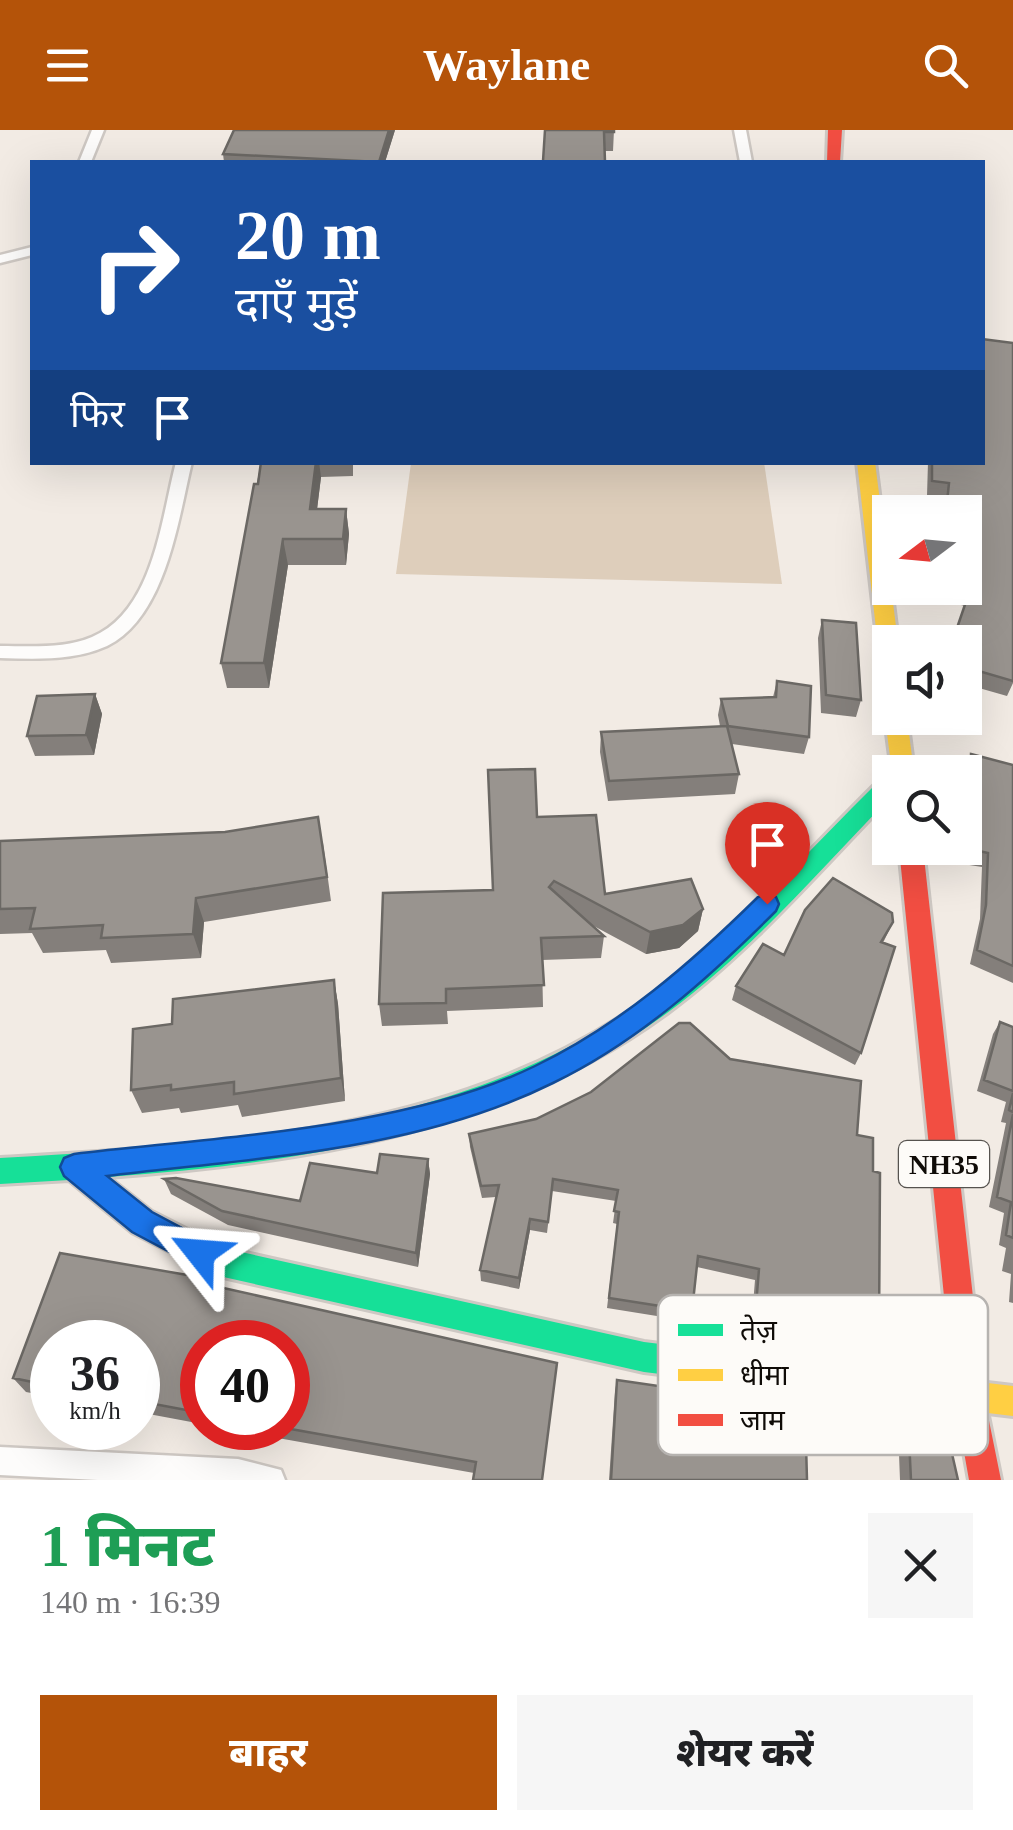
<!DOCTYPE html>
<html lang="hi">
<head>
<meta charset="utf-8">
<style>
	:root { --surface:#fff; --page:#f6f6f6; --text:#202124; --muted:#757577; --accent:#b45309 }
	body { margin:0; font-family:"Times New Roman","Noto Sans Devanagari",serif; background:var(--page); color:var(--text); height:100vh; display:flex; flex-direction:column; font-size:38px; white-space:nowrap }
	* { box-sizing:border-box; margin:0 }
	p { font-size:32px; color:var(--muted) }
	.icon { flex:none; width:55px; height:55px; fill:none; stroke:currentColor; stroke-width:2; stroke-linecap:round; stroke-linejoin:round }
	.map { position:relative; height:1350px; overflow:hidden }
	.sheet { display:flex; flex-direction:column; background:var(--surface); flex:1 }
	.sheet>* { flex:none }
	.top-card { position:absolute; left:30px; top:30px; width:955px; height:305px; border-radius:0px; box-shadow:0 10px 40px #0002; background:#1a4fa0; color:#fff; overflow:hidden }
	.needle { width:65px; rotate:254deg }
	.tools { position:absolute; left:872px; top:365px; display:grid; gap:20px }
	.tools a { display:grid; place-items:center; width:110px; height:110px; border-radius:0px; background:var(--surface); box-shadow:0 10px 40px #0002; font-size:50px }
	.speed { position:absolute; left:30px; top:1190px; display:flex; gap:20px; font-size:50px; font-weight:700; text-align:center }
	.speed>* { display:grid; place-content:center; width:130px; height:130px; border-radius:50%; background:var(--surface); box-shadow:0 10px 40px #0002; line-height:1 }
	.speed small { font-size:25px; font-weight:400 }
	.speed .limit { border:15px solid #d22; background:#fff; color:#111 }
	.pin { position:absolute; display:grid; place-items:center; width:85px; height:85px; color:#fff; margin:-102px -42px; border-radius:50% 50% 50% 0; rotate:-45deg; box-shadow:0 0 10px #0007 }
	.pin .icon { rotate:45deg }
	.me { position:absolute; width:110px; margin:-55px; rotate:298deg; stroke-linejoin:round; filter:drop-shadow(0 0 8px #0008) }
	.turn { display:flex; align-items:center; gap:35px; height:210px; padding:0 40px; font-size:45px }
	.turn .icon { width:130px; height:130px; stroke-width:2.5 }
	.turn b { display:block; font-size:70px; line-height:85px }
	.then { display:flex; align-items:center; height:95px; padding:0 40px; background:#0003; gap:20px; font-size:38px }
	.round { display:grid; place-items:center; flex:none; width:105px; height:105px; border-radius:0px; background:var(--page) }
	.summary { display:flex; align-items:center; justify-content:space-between; height:170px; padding:0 40px }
	h1 { font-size:60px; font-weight:800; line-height:75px; color:#1e9e55 }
	.action { display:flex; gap:20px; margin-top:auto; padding:20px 40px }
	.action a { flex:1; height:115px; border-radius:0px; background:var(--accent); color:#fff; font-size:40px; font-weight:800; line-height:115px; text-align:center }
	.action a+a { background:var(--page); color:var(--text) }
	header { display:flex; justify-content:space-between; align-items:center; height:130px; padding:0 40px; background:var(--accent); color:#fff; font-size:45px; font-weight:800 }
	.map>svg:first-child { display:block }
</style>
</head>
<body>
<header><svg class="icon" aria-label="menu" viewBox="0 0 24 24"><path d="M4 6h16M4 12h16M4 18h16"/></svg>Waylane<svg class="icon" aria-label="search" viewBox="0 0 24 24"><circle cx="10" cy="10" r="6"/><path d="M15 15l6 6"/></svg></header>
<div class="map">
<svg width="1013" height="1350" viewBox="0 0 1013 1350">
	<rect width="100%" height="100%" fill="#f2ebe4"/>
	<path fill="#decebb" d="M 764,332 L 782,454 L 396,444 L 411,333 Z"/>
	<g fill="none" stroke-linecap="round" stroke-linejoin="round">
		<g stroke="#cec8c3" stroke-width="5">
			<path id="lane" d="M 92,0 L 104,0 L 91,32 L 79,32 Z
				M 734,0 L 746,0 L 752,32 L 740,32 Z
				M 32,117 L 32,125 L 0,133 L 0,125 Z
				M 176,332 L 192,332 C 178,390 166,487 107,516 C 74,531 35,529 0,528 L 0,516 C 29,516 64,519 92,507 C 154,481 161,389 176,332 Z
				M 0,1317 L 238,1329 L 281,1340 L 285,1350 L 98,1350 L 0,1345 Z"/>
		</g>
		<g stroke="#cec8c3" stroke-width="6">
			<path id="fast" d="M 890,645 L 890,668 C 818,742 750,822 667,883 C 505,1002 303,1033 108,1047 L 152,1082 L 223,1118 L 644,1212 L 718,1221 L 729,1225 L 733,1236 L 729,1247 L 718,1251 L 644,1242 L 219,1146 L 132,1102 L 69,1050 L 0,1054 L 0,1028 C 223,1015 465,1003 651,866 C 736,803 807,722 882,648 Z"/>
		</g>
		<g stroke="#cec8c3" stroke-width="6">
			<path id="slow" d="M 857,332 L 875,332 L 898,512 L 890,512 L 890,541 L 880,534 Z
				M 890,582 L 890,588 L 907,588 L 914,642 L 892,642 L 885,588 Z
				M 718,1221 L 1013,1256 L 1013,1286 L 718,1251 L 707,1247 L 703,1236 L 707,1225 Z"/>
		</g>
		<g stroke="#cec8c3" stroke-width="6">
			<path id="jam" d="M 828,0 L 842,0 L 840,32 L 827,32 Z
				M 899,718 L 923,718 L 984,1266 L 1001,1350 L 969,1350 L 954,1266 Z"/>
		</g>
		<use href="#lane" fill="#fdfcfb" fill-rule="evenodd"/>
		<use href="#fast" fill="#16e098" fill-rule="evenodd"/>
		<use href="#slow" fill="#ffcf43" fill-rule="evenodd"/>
		<use href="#jam" fill="#f24e42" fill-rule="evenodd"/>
	</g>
	<path fill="#847f7b" d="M 234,0 L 395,0 L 385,32 L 224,32 L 223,24 Z
		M 545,0 L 614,0 L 613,21 L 605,21 L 605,32 L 543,32 Z
		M 1013,213 L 1013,553 L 1007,566 L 965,554 L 965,523 L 967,517 L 965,517 L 965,512 L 952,512 L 965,476 L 957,474 L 957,468 L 932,465 L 933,458 L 965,458 L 965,382 L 943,382 L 945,369 L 927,366 L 928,332 L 982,332 Z
		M 261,332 L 353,332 L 353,346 L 321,347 L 317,379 L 346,379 L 349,404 L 346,435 L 288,435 L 269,558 L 227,558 L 221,533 Z
		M 822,490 L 861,570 L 856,587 L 821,583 L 818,508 Z
		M 777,551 L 809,607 L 804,624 L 732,614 L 739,644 L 735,664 L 608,671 L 600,622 L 601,602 L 720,596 L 718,585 L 721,569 L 773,567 Z
		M 95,564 L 102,584 L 94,625 L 35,626 L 27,606 Z
		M 971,624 L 1013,635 L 1013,853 L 970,834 L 980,789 L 982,737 L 963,734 L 963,718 L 965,718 L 964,639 Z
		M 537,687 L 605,764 L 703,779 L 698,801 L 679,818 L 646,824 L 590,794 L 604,806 L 601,828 L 542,830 L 543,877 L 447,881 L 448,894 L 382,896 L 379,874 L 492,761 Z
		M 0,711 L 323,713 L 331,771 L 204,792 L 201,828 L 111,833 L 106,820 L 43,823 L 32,803 L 0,804 Z
		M 893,792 L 883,813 L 861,923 L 855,935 L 732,870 L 736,856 L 784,825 Z
		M 334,850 L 338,874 L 345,971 L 242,987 L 238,975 L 181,983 L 179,978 L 142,983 L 131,960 L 172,894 Z
		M 1000,892 L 1013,897 L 1013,1173 L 1009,1172 L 1011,1144 L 1002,1141 L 1006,1118 L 999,1115 L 1004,1083 L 989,1077 L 1006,993 L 1001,992 L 1006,972 L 977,961 L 993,904 Z
		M 730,929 L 857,1005 L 873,1041 L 879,1203 L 872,1213 L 751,1199 L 755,1150 L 697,1137 L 692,1181 L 688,1191 L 607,1178 L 617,1094 L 613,1093 L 616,1071 L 552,1061 L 547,1103 L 530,1100 L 519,1159 L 481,1151 L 480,1140 L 496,1067 L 482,1068 L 470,1017 L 469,1004 L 536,989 Z
		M 428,1029 L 430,1044 L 418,1137 L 228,1095 L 171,1064 L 164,1049 L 300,1071 L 377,1043 Z
		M 60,1123 L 193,1146 L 210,1155 L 557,1233 L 542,1350 L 473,1350 L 474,1343 L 221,1298 L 288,1298 L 288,1212 L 202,1212 L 202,1294 L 138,1282 L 138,1212 L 52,1212 L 52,1267 L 26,1262 L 13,1248 Z
		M 617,1250 L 761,1307 L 807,1350 L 609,1350 L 615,1261 Z
		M 908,1288 L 958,1350 L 900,1350 L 898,1299 Z"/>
	<path fill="#6b6864" d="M 389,0 L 395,0 L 385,32 L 379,32 Z
		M 316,332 L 319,332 L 321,347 L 314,404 L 310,379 Z
		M 346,379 L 349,404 L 346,435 L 343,409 Z
		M 283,409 L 288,435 L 269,558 L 264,533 Z
		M 95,564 L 102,584 L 94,625 L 86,605 Z
		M 196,768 L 204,792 L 201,828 L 193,804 Z
		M 703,779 L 698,801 L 679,818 L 646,824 L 650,802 Z
		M 334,850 L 338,874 L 345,971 L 341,948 Z
		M 428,1029 L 430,1044 L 418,1137 L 416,1123 Z
		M 530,1089 L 530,1100 L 519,1159 L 519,1148 Z"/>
	<path fill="#99948f" stroke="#6b6864" stroke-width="2.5" d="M 234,0 L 389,0 L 379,32 L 223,24 Z
		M 545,0 L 614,0 L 614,2 L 604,2 L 605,32 L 543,31 Z
		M 982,209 L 1013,213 L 1013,551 L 965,537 L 965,525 L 972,502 L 957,498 L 970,460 L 962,459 L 965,458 L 965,382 L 946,382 L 949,353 L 932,351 L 932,332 L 982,332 Z
		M 261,332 L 316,332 L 310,379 L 346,379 L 343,409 L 283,409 L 264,533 L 221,533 L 254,354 L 258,354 Z
		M 822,490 L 856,493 L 861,570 L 826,565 Z
		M 777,551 L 811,556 L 809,607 L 728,596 L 721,569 L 776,567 Z
		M 95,564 L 86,605 L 27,606 L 37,566 Z
		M 727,596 L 739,644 L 609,651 L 601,602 Z
		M 971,624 L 1013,635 L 1013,836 L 977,820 L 986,775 L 988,723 L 970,719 Z
		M 535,639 L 537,687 L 596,685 L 605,764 L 691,749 L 703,779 L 683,795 L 650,802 L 554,751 L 549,757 L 604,806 L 541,808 L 544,855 L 446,859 L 446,873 L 379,874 L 383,763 L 493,760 L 488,640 Z
		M 318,687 L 327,747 L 196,768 L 193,804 L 101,808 L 103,795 L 30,799 L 35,778 L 0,779 L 0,711 L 225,702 Z
		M 833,748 L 892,783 L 893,792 L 881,812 L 895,817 L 861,923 L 736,856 L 763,814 L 784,825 L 805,780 Z
		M 334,850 L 341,948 L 234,964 L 234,952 L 171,960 L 171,955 L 131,960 L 133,899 L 172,894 L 173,869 Z
		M 1000,892 L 1013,897 L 1013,961 L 984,950 Z
		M 679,893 L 690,893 L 730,929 L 861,951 L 857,1005 L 873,1008 L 873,1041 L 880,1043 L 879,1203 L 755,1188 L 759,1139 L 698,1126 L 692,1181 L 609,1168 L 619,1082 L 614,1081 L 618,1060 L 553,1049 L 548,1092 L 530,1089 L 519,1148 L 480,1140 L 499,1055 L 481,1056 L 469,1004 L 536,989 L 591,962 Z
		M 1013,963 L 1013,982 L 1009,980 Z
		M 1013,984 L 1013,1108 L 1006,1105 L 1011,1072 L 997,1067 Z
		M 380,1024 L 428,1029 L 416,1123 L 222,1081 L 164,1049 L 176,1048 L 300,1071 L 310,1033 L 377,1043 Z
		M 60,1123 L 193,1146 L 210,1155 L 557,1233 L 542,1350 L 473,1350 L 476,1332 L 285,1298 L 288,1298 L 288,1212 L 202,1212 L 202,1283 L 138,1271 L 138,1212 L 52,1212 L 52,1256 L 13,1248 Z
		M 617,1250 L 762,1271 L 761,1307 L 806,1314 L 807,1350 L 611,1350 Z
		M 908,1288 L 945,1293 L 958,1350 L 911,1350 Z"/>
	<path fill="#1a73e8" stroke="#114b97" stroke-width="2.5" d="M 767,764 L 776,767 L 779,774 L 776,781 C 710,847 638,912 553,953 C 416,1021 256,1028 107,1046 L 152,1082 L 210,1113 L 214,1123 L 210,1133 L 200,1138 L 132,1102 L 64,1046 L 60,1037 L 64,1028 L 74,1024 C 216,1007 406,999 535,936 C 620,895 692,832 758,767 Z"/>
	<g text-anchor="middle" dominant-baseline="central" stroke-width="10" stroke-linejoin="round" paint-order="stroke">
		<rect fill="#fdfbf8" stroke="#56534f" stroke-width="2.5" x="899" y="1011" width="90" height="46" rx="8"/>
		<g font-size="28" font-weight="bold" fill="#0f0b07">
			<text x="944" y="1034">NH35</text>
		</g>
	</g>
	<rect x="658" y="1165" width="330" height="160" rx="15" fill="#fdfbf8" stroke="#b6b3b0" stroke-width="2.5"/>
	<rect x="678" y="1194" width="45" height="12" fill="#16e098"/>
	<rect x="678" y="1239" width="45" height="12" fill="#ffcf43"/>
	<rect x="678" y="1284" width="45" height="12" fill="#f24e42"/>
	<g font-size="28" fill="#0f0b07">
		<text x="740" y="1210">तेज़</text>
		<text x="740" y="1255">धीमा</text>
		<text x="740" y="1300">जाम</text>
	</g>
</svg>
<div class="tools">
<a><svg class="needle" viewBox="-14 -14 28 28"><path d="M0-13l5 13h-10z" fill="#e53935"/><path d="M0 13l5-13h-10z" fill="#757577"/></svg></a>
<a><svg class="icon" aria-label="sound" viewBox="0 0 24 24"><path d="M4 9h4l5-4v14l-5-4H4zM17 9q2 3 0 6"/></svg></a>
<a><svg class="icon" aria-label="search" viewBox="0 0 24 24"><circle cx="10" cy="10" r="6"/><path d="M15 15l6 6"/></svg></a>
</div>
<div class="speed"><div>36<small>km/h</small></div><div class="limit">40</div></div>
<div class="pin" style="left:767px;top:774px;background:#d93025"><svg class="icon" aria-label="arrive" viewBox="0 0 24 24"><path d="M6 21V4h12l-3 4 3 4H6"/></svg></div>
<svg class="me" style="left:200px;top:1123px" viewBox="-20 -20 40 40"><path d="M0-17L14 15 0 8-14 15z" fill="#1a73e8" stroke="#fff" stroke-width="4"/></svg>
<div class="top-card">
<div class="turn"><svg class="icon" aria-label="right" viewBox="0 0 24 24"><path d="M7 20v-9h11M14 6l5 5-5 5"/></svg><div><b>20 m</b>दाएँ मुड़ें</div></div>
<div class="then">फिर<svg class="icon" aria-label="arrive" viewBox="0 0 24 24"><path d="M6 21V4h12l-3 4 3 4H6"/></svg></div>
</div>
</div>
<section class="sheet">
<div class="summary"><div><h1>1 मिनट</h1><p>140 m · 16:39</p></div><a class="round"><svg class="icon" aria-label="close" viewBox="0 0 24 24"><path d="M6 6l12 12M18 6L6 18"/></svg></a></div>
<div class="action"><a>बाहर</a><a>शेयर करें</a></div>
</section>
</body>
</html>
